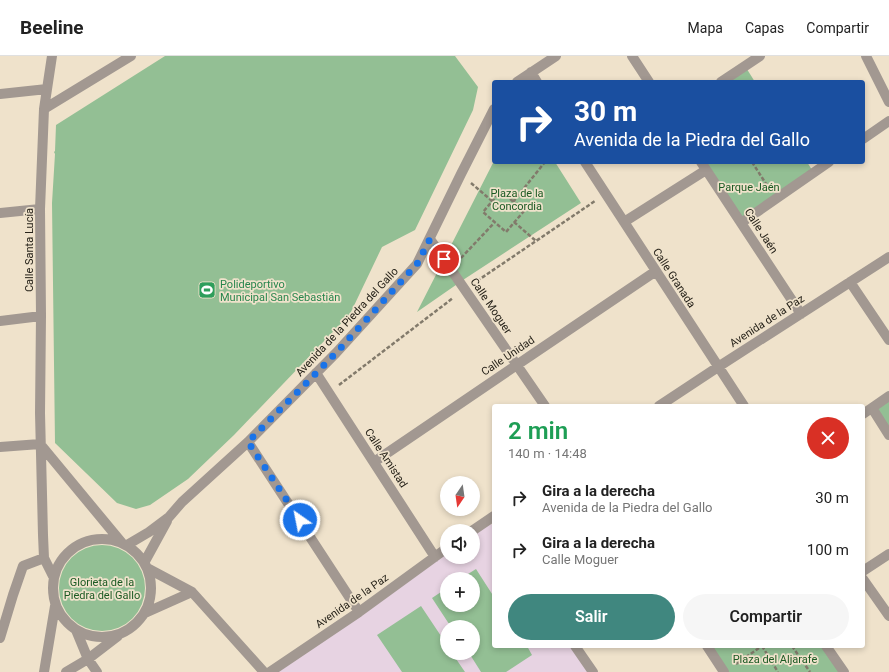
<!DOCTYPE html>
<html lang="es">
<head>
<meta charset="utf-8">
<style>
	:root { --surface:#fff; --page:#f6f6f6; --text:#222; --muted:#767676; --line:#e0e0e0; --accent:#40877f }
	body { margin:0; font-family:Roboto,sans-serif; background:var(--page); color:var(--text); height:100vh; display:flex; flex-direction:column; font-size:15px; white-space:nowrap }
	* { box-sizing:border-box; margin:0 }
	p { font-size:13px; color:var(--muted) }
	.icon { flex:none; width:22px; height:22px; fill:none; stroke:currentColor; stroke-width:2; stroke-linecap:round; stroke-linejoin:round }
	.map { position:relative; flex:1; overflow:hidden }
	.drawer { position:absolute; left:492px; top:348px; width:373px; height:244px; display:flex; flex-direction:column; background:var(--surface); border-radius:4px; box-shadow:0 2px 6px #0003 }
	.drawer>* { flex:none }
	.guide { position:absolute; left:492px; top:24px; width:373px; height:84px; border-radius:4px; box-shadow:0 2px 6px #0003; background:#1a4fa0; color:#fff; overflow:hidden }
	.needle { width:26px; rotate:193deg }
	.buttons { position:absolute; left:440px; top:420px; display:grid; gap:8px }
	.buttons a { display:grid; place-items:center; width:40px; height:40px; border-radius:50%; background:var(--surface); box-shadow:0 2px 6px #0003; font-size:20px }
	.pin { position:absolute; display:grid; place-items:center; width:34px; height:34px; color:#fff; margin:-17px; border:2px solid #fff; border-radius:50%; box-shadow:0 1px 4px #0007 }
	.me { position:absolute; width:44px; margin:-22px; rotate:327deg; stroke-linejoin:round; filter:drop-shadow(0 0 3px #0008) }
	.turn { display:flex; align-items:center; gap:14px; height:84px; padding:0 16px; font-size:18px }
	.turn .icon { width:52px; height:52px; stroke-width:2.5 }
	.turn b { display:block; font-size:28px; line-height:34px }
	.round { display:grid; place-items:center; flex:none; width:42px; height:42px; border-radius:21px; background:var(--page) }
	.head { display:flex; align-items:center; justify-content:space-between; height:68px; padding:0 16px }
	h1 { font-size:24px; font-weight:600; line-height:30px; color:#1e9e55 }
	.button { display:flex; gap:8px; margin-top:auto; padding:8px 16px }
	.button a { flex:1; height:46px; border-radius:24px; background:var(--accent); color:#fff; font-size:16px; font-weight:600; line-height:46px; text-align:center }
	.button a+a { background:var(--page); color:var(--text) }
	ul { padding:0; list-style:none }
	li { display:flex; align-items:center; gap:12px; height:52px; padding:0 16px }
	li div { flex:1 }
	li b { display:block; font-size:15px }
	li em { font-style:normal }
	header { display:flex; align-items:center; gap:24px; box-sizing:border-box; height:56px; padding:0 20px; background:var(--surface); border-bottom:1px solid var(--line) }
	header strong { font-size:19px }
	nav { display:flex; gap:22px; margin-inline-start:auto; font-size:14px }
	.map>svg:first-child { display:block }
</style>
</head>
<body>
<header>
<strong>Beeline</strong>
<nav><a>Mapa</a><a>Capas</a><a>Compartir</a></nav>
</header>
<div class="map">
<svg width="889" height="616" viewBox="0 0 889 616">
	<rect width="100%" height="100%" fill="#efe2cb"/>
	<path fill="#e7d3e2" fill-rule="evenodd" d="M 488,463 L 494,472 L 494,590 L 575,590 L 593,616 L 270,616 L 447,492 L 447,501 L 473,501 L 473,475 ZM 447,523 L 473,523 L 473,549 L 447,549 ZM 447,571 L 473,571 L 473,597 L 447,597 Z"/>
	<path fill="#93bf94" d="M 165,0 L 455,0 L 478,31 L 473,54 L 415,174 L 382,191 L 350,258 L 234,379 L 188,423 L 150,449 L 136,453 L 117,447 L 55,387 L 52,147 L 55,98 L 54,96 L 55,95 L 56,69 Z
		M 745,10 L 755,26 L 721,26 Z
		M 494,105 L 494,106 L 555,106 L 581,147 L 466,222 L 417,256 Z
		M 701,106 L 807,106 L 814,117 L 741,167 Z
		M 889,340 L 889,374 L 872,352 Z
		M59 532a43 43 0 1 1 86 0a43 43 0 1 1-86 0Z
		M 476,513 L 494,541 L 494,590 L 527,590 L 532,599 L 506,616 L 481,616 L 469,597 L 473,597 L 473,571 L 451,571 L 432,542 L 447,532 L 447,549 L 473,549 L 473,523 L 460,523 Z
		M 421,550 L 447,589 L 447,597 L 452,597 L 465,616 L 402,616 L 377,579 Z
		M 707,590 L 826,590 L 844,616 L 724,616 Z"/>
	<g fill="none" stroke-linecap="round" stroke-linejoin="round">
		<path stroke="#827a6b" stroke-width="2.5" stroke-dasharray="4 2" stroke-linecap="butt" d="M 752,106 L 768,131
			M 471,127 L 492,145
			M 501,135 L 524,155 L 506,176 L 483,156 Z
			M 513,146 L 545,106
			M 514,166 L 536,185
			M 461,202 L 495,166
			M 477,225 L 595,145
			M 339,329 L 453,242
			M 762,590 L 778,616
			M 792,590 L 810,616
			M 736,608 L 762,590"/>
		<path stroke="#a29891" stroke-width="10" d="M 52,0 L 44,53 L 40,153 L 41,260 L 40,357 L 43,479 L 44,502 L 53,520
			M 632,0 L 649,26
			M 866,0 L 889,46
			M 531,16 L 537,26
			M 517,26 L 556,0
			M 721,26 L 760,0
			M 0,38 L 47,33
			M 44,53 L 131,0
			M 863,83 L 889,65
			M 585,106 L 744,350
			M 701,106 L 801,258
			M 0,157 L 40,153
			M 624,166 L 706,114
			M 741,167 L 829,106
			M 430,183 L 545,350
			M 850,226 L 889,284
			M 0,265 L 41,260
			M 316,317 L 435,501
			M 659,350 L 718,311 L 889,201
			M 872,352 L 889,379
			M 863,358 L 889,340
			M 248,386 L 359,556
			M 40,388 L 122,487
			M 0,391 L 40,388
			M 374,406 L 533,298 L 656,215
			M 472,475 L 494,460
			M53 532a49 49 0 1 1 98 0a49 49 0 1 1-98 0Z
			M 127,489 L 149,476 L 169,461 L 182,446 L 248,386 L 336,297 L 417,208 L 461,118 L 494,53
			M 144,507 L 167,465
			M 147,512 L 192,536 L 264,616
			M 863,515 L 889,498
			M 863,523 L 889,560
			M 145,557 L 192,536
			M 76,574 L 88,603 L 97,616
			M 0,582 L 13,539 L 23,510 L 44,502
			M 575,590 L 593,616
			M 707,590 L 724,616
			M 826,590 L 844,616
			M 44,616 L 55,550
			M 66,616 L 88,603 L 118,580
			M 270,616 L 359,556 L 447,492"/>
	</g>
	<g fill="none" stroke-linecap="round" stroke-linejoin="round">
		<path stroke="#1a73e8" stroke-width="7" stroke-dasharray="0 12.6" d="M 300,464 L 248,386 L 336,297 L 417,208 L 430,183 L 444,203"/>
	</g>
	<defs>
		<g id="stadium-square" transform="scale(0.9)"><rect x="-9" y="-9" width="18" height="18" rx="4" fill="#2e9e5b" stroke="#efe2cb"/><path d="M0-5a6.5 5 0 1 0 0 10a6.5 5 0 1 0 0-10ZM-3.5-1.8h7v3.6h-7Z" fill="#fff"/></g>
	</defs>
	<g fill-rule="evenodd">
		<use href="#stadium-square" x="207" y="234"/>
	</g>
	<g text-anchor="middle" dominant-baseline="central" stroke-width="3.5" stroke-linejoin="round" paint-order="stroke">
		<g font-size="11" fill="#1b5a23" stroke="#efe2cb">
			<text x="749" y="131">Parque Jaén</text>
			<text x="517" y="137">Plaza de la<tspan x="517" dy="13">Concordia</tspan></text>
			<text x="102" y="526">Glorieta de la<tspan x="102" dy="13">Piedra del Gallo</tspan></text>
			<text x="775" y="603">Plaza del Aljarafe</text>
		</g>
		<g font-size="11" fill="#27231a" stroke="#efe2cb">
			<text transform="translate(761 175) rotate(57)">Calle Jaén</text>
			<text transform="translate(29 194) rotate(-90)">Calle Santa Lucía</text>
			<text transform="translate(674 222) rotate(57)">Calle Granada</text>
			<text transform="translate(491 250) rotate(56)">Calle Moguer</text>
			<text transform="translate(767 265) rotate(-33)">Avenida de la Paz</text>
			<text transform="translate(347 266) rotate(-47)">Avenida de la Piedra del Gallo</text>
			<text transform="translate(508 300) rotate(-34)">Calle Unidad</text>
			<text transform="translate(386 402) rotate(57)">Calle Amistad</text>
			<text transform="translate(352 545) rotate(-35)">Avenida de la Paz</text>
		</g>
		<g font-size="11" fill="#27864d" stroke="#efe2cb" text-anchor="start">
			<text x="220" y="228">Polideportivo<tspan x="220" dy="13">Municipal San Sebastián</tspan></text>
		</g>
	</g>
</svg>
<div class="buttons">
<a><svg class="needle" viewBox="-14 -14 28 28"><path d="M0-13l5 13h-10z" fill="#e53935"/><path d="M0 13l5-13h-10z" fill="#767676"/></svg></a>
<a><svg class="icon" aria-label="sound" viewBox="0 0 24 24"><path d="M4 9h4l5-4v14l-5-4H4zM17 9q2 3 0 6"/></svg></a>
<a>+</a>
<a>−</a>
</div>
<div class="pin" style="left:444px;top:203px;background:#d93025"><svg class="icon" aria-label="arrive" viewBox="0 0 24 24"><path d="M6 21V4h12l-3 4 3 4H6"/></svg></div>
<svg class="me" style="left:300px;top:464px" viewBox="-20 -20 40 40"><circle r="17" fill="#1a73e8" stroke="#fff" stroke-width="3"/><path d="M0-11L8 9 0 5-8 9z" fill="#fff"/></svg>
<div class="guide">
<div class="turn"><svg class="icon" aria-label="right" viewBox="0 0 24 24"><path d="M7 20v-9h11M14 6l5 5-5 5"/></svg><div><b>30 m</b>Avenida de la Piedra del Gallo</div></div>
</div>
<section class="drawer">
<div class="head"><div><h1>2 min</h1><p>140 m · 14:48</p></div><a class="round" style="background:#d93025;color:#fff"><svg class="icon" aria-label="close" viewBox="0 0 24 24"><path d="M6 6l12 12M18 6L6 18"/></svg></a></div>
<ul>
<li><svg class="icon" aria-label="right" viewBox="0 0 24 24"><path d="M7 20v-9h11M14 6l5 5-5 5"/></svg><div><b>Gira a la derecha</b><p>Avenida de la Piedra del Gallo</p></div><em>30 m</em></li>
<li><svg class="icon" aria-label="right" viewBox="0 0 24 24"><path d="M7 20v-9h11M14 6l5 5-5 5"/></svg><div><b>Gira a la derecha</b><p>Calle Moguer</p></div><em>100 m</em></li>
</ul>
<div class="button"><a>Salir</a><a>Compartir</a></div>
</section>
</div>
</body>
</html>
